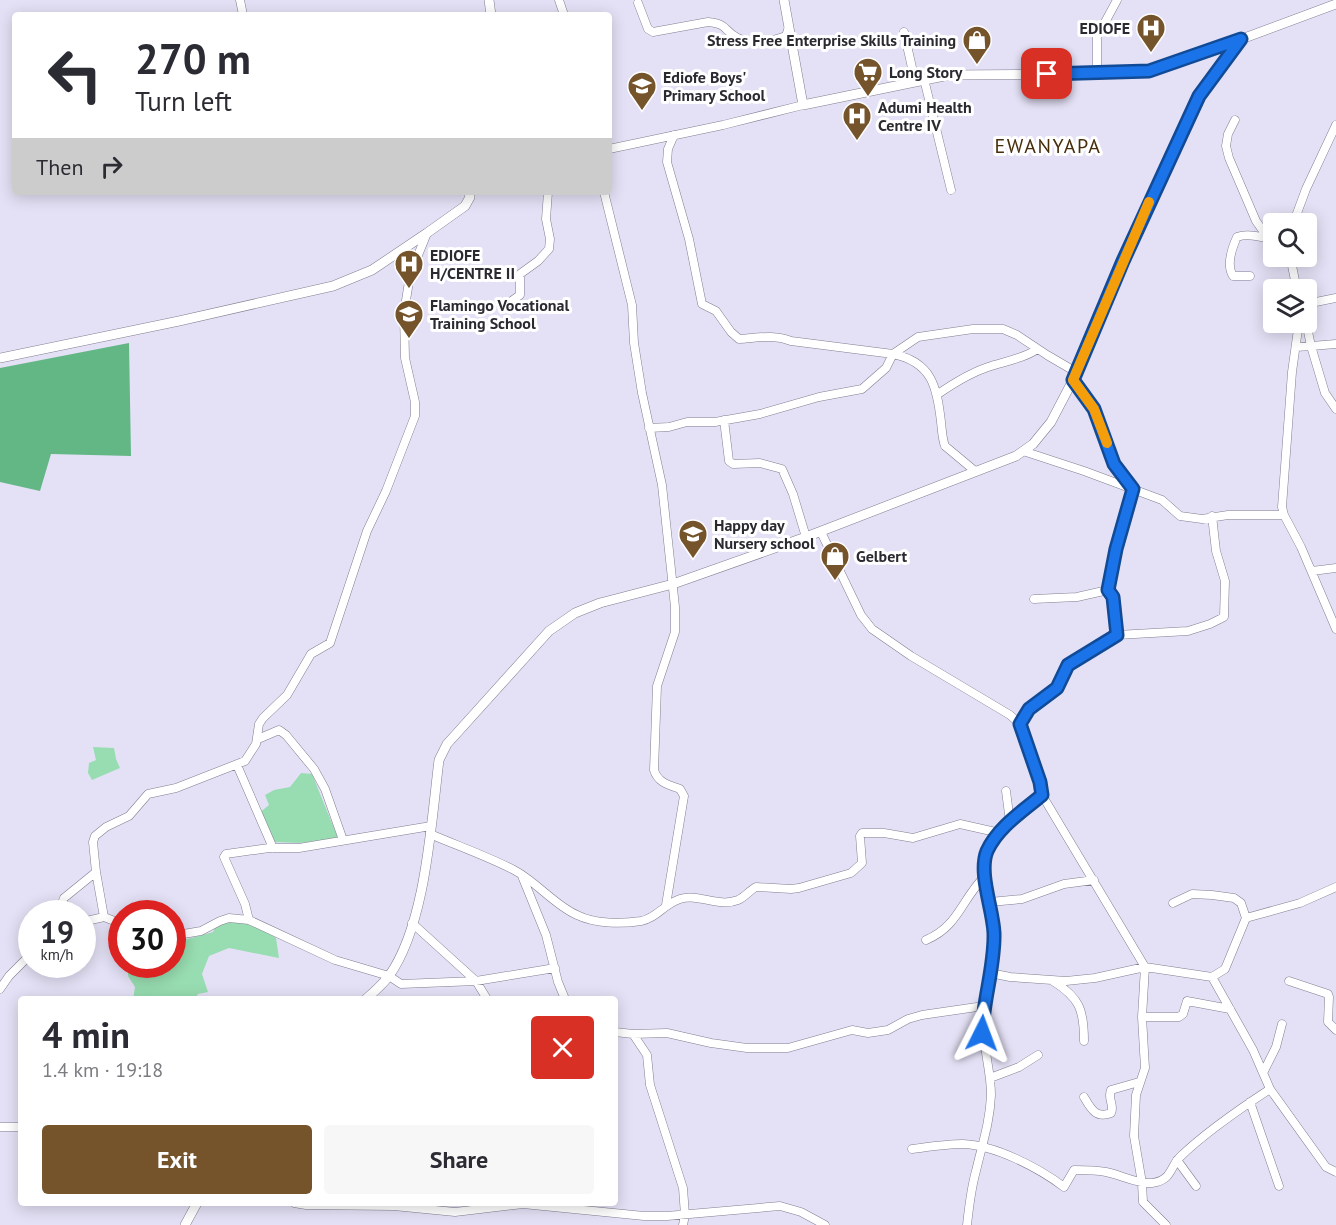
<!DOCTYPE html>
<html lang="en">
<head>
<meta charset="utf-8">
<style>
	:root { --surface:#fff; --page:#f7f7f7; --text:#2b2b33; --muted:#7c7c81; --accent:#75542b }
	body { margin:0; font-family:"PT Sans",sans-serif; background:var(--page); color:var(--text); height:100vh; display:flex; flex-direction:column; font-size:22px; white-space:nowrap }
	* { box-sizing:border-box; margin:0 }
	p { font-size:20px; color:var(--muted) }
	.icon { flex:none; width:33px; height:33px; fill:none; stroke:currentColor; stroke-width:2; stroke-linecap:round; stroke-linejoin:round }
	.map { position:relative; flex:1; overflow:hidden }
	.panel { position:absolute; left:18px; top:996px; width:600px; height:210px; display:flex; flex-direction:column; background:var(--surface); border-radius:6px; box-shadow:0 3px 15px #0003 }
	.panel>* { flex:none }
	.top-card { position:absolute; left:12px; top:12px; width:600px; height:183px; border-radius:6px; box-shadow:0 3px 15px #0003; background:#fff; color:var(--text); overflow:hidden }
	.fabs { position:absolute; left:1263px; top:213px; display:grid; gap:12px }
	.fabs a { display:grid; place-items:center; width:54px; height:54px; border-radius:6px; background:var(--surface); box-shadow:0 3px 15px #0003; font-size:30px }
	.speed { position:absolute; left:18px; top:900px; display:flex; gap:12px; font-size:30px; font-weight:700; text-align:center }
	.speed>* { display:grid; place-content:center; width:78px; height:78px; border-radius:50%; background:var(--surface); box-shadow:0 3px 15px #0003; line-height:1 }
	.speed small { font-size:15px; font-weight:400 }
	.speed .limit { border:9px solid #d22; background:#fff; color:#111 }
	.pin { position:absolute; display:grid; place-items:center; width:51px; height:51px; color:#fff; margin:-26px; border-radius:12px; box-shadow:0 3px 9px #0006 }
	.me { position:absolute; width:66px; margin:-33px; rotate:3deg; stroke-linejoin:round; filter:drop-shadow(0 0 4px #0008) }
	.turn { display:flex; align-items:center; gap:21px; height:126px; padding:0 24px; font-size:27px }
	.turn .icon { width:78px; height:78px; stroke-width:2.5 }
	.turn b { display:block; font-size:42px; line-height:51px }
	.then { display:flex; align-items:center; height:57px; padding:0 24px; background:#0003; gap:12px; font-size:22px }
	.round { display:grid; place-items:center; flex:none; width:63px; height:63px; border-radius:6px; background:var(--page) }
	.summary { display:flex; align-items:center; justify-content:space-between; height:102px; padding:0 24px }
	h1 { font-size:36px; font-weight:800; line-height:45px }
	.cta { display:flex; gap:12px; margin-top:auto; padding:12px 24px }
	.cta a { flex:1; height:69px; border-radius:6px; background:var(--accent); color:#fff; font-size:24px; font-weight:800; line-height:69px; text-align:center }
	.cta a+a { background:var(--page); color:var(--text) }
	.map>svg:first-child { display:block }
</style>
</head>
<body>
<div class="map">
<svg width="1336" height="1225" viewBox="0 0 1336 1225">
	<rect width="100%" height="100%" fill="#e4e1f6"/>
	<path fill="#98ddb1" d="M 93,747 L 114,748 L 116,759 L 120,768 L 92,780 L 88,773 L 89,763 L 96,760 Z
		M 301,773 L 312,774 L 338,838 L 300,843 L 272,842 L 258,814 L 269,805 L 265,795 L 274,790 L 290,787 Z
		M 231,919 L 262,928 L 276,938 L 279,958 L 229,948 L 209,956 L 202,974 L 208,992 L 198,994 L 195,999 L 133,999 L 135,987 L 128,976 L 128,965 L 172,964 L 173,943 L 213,932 L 217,923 Z"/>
	<path fill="#62b785" d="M 129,343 L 131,456 L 51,454 L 40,491 L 0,482 L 0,368 Z"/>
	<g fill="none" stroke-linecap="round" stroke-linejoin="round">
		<g stroke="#817e90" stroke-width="9">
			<path id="minor" d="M 240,0 L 243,15
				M 559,0 L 564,15
				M 638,3 L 648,29 L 653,32 L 708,22 C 729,24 723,31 738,38 C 752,46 772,41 786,36 L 789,27
				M 904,32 L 915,81
				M 1097,74 L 1097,37 L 1117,0
				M 924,79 L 951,190
				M 1235,120 L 1228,134 L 1226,146 L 1229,158 L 1256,221 L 1268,238
				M 674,135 L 668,149 L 667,162 L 689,239 L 702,304 L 716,311 L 731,332 L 739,339 C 758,338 773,334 791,341 L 893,354 C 932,362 937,387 941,422 C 942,430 942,438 945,446 L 975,471
				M 609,149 L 723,125 L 803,105
				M 604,192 L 632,305 L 634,343 L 642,393 L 662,485 L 675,607 L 675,632 L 657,686 L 654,770 C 658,783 669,785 680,789 L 684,796 L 666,905
				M 1293,224 L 1306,189 L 1336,125
				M 1290,256 L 1297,290
				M 1250,276 L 1233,276 C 1226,265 1232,248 1237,237 C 1248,233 1262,237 1274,240
				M 1306,304 L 1336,298
				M 506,305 L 520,295 L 520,274 L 538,261 L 549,249 L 550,239 L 546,219 L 548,192
				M 1299,322 L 1292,372 L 1282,507 L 1284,515 L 1301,547 L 1336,629
				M 1306,322 L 1311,346 L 1336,344
				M 1296,347 L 1311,346 L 1325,393 L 1336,409
				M 1073,380 L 1094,409 L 1115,464 L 1133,489 L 1116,549 L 1108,590 L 1113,597 L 1117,635
				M 938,394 C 954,383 970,373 988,367 C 1002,362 1026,358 1037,349
				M 724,420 L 729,461 L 733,464 L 760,463 L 782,469 L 793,494 L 806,537
				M 649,428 L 669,427 L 687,422 L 715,422 L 760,414 L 819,397 L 862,389 L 886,368 L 893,354 L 918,337 L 973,329 L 1003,329 L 1017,335 L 1047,355 L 1076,372
				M 1023,451 L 1084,471 L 1162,500 L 1180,516 L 1202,519 L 1228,515 L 1284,515
				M 821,532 L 861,615 L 872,629 L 911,656 L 1010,715 L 1020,724 L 1040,782 L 1042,795 L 1145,967 L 1142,1017 L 1145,1068 L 1136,1095 L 1134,1136 L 1142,1183 L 1143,1202 L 1166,1225
				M 1312,571 L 1336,568
				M 1034,599 L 1077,597 L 1108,590
				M 1020,724 L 1029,709 L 1057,688 L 1068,665 L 1117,635 L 1188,631 L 1210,624 L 1224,617 L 1225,581 L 1216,551 L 1212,516
				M 258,739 L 279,730 L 286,735 L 314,769 L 325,789 L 343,840
				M 237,765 L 273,848
				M 1006,791 L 1010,822
				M 430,834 C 458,846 487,856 514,870 C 537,882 554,905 577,915 C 595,924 622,924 641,921 C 657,918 664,904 680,899 C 699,893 718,908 738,900 C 745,897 750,890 756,887 L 791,889 L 799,888 L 851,873 L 862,863 L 860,836 L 862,833 L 884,833 L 913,838 L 960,824 L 1000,833
				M 96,872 L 104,917
				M 522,876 L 546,935 L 558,982 L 565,999
				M 990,902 L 1022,899 L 1064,884 L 1094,880
				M 1173,903 L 1192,894 L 1212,895 L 1234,898 L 1241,903 L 1246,918
				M 58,914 L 64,898 L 96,872 L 93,842 L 95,836 L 106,827 L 129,816 L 148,794 L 176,788 L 245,761 L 256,744 L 259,724 L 263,718 L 287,695 L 311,654 L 330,643 L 367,531 L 386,491 L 415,416 L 415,402 L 405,358 L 404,313 L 410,275 L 427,233
				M 249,920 L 245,904 L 224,857 L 226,854 L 269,848 L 299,848 L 431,826
				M 82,922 L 104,917 L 122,924
				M 412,923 L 476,981 L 487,999
				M 172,936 L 201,931 L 220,921 L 229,918 L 249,920 L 335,960 L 389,976 L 401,984 L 476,981 L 555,968
				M 926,940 C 959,926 961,900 985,876
				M 990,973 L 1010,977 L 1066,981 L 1095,978 L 1145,967 L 1212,977 L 1225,969 L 1246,918 L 1300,903 L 1336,887
				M 1212,977 L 1253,1050 L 1270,1089 L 1326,1167 L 1336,1172
				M 1053,981 C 1080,998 1084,1010 1084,1041
				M 1289,981 L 1328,994 L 1329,997 L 1328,1022 L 1336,1030
				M 0,989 L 9,976 L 32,953
				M 1142,1017 L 1179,1017 L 1183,1014 L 1187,1001 L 1230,1009
				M 615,1032 L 633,1034 L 647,1055 L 650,1085 L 683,1188 L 685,1215 L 683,1225
				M 633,1034 L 667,1033 L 711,1043 L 747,1048 L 788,1048 L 852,1030 L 868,1033 L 888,1030 L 908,1019 L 922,1015 L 984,1006
				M 1264,1071 L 1276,1047 L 1282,1024
				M 990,1078 L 1019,1067 L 1038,1055
				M 1084,1097 C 1091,1109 1096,1119 1111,1113 C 1115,1106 1107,1098 1111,1090 L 1139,1082
				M 1250,1102 L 1279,1186
				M 0,1127 L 21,1127
				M 912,1149 C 928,1147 946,1144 963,1144 C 995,1145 1039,1168 1064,1187 L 1074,1170 C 1085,1170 1096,1170 1106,1172 C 1121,1175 1137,1184 1152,1183 C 1173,1180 1169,1167 1181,1156 C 1206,1132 1241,1108 1270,1089
				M 1177,1160 L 1196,1186
				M 294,1203 L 306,1205 L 394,1206 L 455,1212 L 523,1204 L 644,1216 L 667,1216 L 780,1206 L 801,1212 L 825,1225
				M 967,1225 C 969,1207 971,1188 976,1171 C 982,1145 990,1122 991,1095 C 991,1067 981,1043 983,1013 C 985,986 995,959 994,932 C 992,909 978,872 988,850 C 998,827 1023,811 1042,795"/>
		</g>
		<g stroke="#817e90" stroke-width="10">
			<path id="tertiary" d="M 489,0 L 491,15
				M 784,0 L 803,105 L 949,75 L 1097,74 L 1149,71 L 1177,63 L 1336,4
				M 0,358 L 179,321 L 333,286 L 372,270 L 427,233 L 465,206 L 470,197 L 469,192
				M 366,999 C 374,992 383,984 389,976 C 426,924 431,823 439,760 L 447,744 L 457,733 L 549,631 L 575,613 L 600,603 L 673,584 L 806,537 L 1016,456 L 1033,444 L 1051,422 L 1073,380 L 1120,268 L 1199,96 L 1241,39
				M 185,1225 L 197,1203"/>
		</g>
		<use href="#minor" stroke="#fff" stroke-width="8"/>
		<use href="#tertiary" stroke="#fff" stroke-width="9"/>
	</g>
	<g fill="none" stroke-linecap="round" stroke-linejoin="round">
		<g stroke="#114b97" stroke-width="15">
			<path id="route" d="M 982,1033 C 983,1000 995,966 994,933 C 993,909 978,873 987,851 C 998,827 1023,811 1042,795 L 1040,782 L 1020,724 L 1029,709 L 1057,688 L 1068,665 L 1117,635 L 1113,597 L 1108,590 L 1116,549 L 1133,489 L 1114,464 L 1094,409 L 1073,380 L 1123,261 L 1199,96 L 1241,39 L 1149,71 L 1047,74"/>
		</g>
		<use href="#route" stroke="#1a73e8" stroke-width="10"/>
		<path stroke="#f59e0b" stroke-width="10" d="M 1107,443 L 1094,409 L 1073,380 L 1149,202"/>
	</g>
	<defs>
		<g id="hospital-pin" transform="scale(1.5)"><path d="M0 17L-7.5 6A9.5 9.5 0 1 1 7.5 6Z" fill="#75542b" stroke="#fff"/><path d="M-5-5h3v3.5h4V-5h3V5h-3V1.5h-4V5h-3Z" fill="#fff"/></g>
		<g id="shop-pin" transform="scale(1.5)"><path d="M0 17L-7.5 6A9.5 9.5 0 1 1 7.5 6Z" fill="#75542b" stroke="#fff"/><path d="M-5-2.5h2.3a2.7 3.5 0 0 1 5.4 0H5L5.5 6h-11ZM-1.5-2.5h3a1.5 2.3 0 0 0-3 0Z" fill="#fff"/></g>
		<g id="supermarket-pin" transform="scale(1.5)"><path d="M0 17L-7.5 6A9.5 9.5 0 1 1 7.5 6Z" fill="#75542b" stroke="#fff"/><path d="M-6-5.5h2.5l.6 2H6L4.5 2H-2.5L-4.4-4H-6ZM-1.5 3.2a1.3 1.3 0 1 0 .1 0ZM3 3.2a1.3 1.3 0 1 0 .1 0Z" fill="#fff"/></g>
		<g id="school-pin" transform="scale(1.5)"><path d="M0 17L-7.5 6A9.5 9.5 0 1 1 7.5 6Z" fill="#75542b" stroke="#fff"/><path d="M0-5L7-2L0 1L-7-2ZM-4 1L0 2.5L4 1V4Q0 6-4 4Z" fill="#fff"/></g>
	</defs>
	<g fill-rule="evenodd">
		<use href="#hospital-pin" x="1151" y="28"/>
		<use href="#shop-pin" x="977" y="40"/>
		<use href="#supermarket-pin" x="868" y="72"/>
		<use href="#school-pin" x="642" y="86"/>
		<use href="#hospital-pin" x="857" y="116"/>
		<use href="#hospital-pin" x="409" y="264"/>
		<use href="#school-pin" x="409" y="314"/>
		<use href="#school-pin" x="693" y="534"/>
		<use href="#shop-pin" x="835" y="556"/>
	</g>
	<g text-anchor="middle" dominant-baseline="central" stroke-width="6" stroke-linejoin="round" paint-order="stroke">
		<g font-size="16" font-weight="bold" fill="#2b2a31" stroke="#fff" text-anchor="start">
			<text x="1130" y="28" text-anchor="end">EDIOFE</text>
			<text x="956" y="40" text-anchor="end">Stress Free Enterprise Skills Training</text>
			<text x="889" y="72">Long Story</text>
			<text x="663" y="77">Ediofe Boys'<tspan x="663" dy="18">Primary School</tspan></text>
			<text x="878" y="107">Adumi Health<tspan x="878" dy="18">Centre IV</tspan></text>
			<text x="430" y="255">EDIOFE<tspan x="430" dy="18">H/CENTRE II</tspan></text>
			<text x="430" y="305">Flamingo Vocational<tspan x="430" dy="18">Training School</tspan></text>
			<text x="714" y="525">Happy day<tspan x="714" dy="18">Nursery school</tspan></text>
			<text x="856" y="556">Gelbert</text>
		</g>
		<g font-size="20" letter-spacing="1.5" fill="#462d0b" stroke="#fff">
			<text x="1048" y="146">EWANYAPA</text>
		</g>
	</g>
</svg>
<div class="fabs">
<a><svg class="icon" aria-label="search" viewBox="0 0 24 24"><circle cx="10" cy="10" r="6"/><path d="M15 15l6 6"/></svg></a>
<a><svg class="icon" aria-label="layers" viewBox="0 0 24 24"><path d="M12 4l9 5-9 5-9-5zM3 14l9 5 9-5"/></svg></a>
</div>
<div class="speed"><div>19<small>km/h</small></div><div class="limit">30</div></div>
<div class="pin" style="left:1047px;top:74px;background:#d93025"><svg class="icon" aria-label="arrive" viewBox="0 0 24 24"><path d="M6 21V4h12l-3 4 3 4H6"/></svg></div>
<svg class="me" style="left:982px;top:1033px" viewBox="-20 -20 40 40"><path d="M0-17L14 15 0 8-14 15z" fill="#1a73e8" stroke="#fff" stroke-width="4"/></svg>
<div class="top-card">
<div class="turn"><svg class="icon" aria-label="left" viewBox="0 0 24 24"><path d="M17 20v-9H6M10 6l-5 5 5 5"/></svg><div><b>270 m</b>Turn left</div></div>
<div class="then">Then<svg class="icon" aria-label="right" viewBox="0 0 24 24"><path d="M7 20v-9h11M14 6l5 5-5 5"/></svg></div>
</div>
<section class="panel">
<div class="summary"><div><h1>4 min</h1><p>1.4 km · 19:18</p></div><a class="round" style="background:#d93025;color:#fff"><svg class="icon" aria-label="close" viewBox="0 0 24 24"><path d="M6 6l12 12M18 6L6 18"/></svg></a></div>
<div class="cta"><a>Exit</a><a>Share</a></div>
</section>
</div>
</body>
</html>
